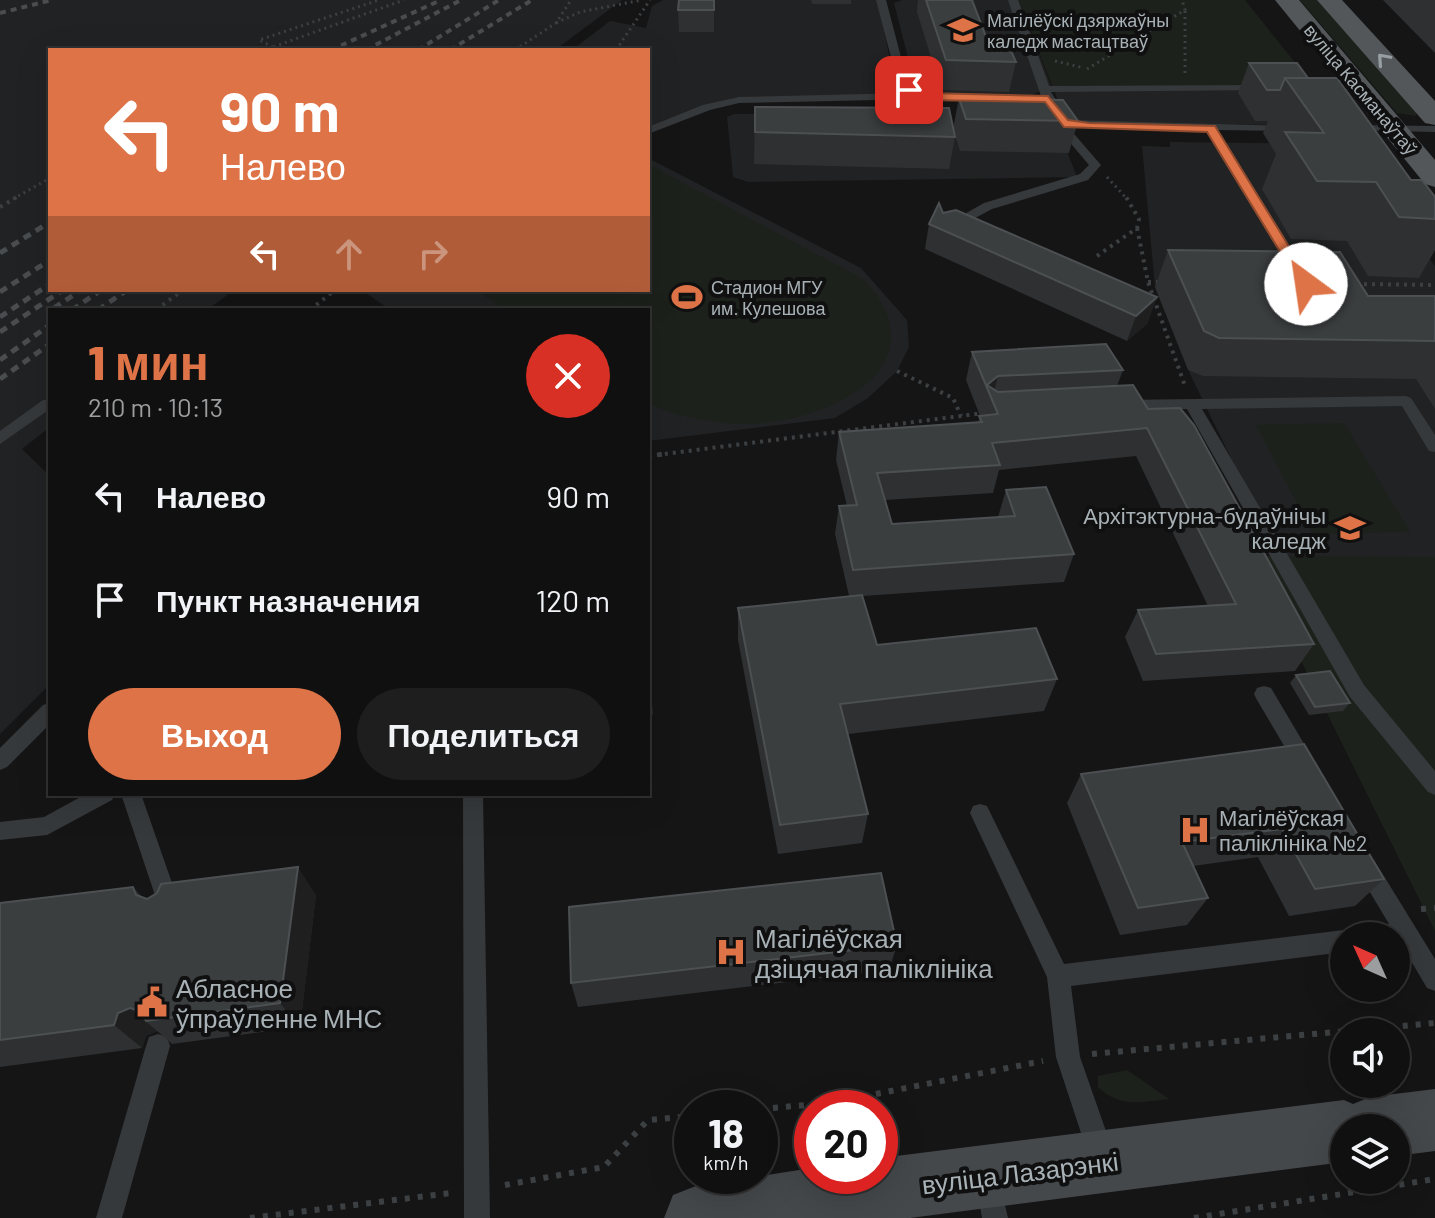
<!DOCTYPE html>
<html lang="ru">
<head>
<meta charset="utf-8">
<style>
	:root { --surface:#101010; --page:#1e1e1e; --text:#f1f3f6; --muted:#9c9d9f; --line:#303030; --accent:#dd7346 }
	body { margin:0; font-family:Barlow,sans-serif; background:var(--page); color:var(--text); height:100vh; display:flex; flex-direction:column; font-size:30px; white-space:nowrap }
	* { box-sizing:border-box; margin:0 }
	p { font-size:26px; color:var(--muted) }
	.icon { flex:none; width:44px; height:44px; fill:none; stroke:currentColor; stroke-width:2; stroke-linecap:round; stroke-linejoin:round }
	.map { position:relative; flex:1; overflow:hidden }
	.side { position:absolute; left:48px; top:308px; width:602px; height:488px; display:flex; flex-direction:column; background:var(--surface); border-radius:0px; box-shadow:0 8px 32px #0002,0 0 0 2px var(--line) }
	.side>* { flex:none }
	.guide { position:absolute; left:48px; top:48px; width:602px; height:244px; border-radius:0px; box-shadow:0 8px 32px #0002,0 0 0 2px var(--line); background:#dd7346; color:#fff; overflow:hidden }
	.needle { width:52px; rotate:315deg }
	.buttons { position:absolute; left:1330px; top:922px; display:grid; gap:16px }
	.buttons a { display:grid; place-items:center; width:80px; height:80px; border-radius:50%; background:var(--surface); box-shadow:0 8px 32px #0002,0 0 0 2px var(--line); font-size:40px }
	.speed { position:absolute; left:674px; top:1090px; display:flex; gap:16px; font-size:40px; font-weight:700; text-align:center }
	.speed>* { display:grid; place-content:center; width:104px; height:104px; border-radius:50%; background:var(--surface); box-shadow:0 8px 32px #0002,0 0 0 2px var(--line); line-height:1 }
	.speed small { font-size:20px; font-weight:400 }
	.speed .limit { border:12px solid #d22; background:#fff; color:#111 }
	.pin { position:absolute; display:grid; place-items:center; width:68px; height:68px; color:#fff; margin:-34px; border-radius:16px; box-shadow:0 4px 12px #0006 }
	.me { position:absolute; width:88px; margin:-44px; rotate:329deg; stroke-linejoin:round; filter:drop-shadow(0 0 6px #0008) }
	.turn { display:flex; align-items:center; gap:28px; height:168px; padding:0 40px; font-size:36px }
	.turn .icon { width:104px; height:104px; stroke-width:2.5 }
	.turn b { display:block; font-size:56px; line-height:68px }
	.lanes { display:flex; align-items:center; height:76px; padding:0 40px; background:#0003; justify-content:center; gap:40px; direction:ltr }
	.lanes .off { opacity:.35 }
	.round { display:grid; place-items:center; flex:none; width:84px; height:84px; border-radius:42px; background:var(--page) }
	.headline { display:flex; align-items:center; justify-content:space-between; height:136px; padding:0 40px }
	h1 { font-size:48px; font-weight:800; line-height:60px; color:var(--accent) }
	.button { display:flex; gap:16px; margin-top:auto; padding:16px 40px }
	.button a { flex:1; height:92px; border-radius:48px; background:var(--accent); color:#fff; font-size:32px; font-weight:800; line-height:92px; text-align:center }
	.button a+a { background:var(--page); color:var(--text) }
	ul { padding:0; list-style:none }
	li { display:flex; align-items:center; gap:24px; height:104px; padding:0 40px }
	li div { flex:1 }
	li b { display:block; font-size:30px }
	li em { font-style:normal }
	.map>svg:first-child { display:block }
</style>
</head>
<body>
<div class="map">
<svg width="1435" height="1218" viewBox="0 0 1435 1218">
	<rect width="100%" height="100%" fill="#151516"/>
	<path fill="#212223" d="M 0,0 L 622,0 L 555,50 L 50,50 L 50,290 L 234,290 L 207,310 L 50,310 L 50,427 L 22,449 L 50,476 L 50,684 L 0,734 Z
		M 663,0 L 878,0 L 898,99 L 739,101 L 708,108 L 648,133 L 648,50 L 572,50 L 610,21 L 646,28 L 652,6 Z
		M 902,0 L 1019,0 L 1051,86 L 1030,96 L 925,96 L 915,85 L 894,3 Z
		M 1052,85 L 1287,86 L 1315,125 L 1067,124 Z
		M 734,114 L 912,114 L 950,129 L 1058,128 L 1077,177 L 748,182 L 733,177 L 727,117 Z
		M 1170,142 L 1340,144 L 1435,266 L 1435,688 L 1339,680 L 1191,376 L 1155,287 L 1142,146 L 1170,147 Z
		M 648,158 L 861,268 L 907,320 L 909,347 L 897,371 L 868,398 L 835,418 L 648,441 L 648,310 L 390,310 L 362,290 L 648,290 Z"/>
	<path fill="#1d211b" d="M 1019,0 L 1245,0 L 1316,89 L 1052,85 Z
		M 1300,0 L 1318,0 L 1417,112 L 1416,116 L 1397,113 Z
		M 648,164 L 865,280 C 945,370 823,424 744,424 C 711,423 677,417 648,403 L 648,310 L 506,310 L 476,290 L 648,290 Z
		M 1344,423 L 1410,532 L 1313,534 L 1256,425 Z
		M 1249,556 L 1435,557 L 1435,931 Z
		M 1127,1070 L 1169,1099 C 1142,1102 1119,1108 1098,1087 L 1098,1076 Z"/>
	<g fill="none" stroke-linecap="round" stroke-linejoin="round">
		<path stroke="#3c4042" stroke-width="3" stroke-dasharray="2 4" stroke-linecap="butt" d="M 1185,11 L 1185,73
			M 556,23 L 580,12 L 642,0
			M 1046,38 L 1136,38
			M 273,47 L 259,40 L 379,0
			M 284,50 L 273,47 L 404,0
			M 515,50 L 556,23 L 571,0
			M 616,50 L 650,0
			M 1055,61 L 1084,68
			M 1087,69 L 1185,10 L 1182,0
			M 1107,177 L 1127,199
			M 13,199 L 50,178"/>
		<path stroke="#3c4042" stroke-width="4" stroke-dasharray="3 5" stroke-linecap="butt" d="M 0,207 L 17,197
			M 1137,228 L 1148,282 L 1185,386
			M 1097,256 L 1137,228 L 1139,219 L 1126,197
			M 1148,282 L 1162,282
			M 1356,284 L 1435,285
			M 156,310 L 183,290
			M 310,310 L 335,290
			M 897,371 L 953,398 L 961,416
			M 649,456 L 984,413"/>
		<path stroke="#3c4042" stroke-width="5" stroke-dasharray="4 6" stroke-linecap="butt" d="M 648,456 L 665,454"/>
		<path stroke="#3c4042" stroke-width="6" stroke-dasharray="5 8" stroke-linecap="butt" d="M 1421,909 L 1435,908
			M 1092,1054 L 1435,1023
			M 760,1109 L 830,1103 L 1043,1061
			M 505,1185 L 604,1167 L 648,1120 L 692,1116
			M 250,1218 L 451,1193
			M 1194,1218 L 1435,1179"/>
		<path fill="#36393b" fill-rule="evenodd" d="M 876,0 L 886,0 L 907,80 L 913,88 L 926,93 L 1041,96 L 1008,0 L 1018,0 L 1049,86 L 1267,85 L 1268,87 L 1263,90 L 1051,92 L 1068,120 L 1292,126 L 1294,128 L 1288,131 L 1218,130 L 1304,269 L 1302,272 L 1292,272 L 1206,130 L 1068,127 L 1101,165 L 1088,180 L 992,209 L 951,231 L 947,230 L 947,224 L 984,203 L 1080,174 L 1089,165 L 1056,126 L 1050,125 L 1050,121 L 1056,120 L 1045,102 L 925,99 L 739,103 L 710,110 L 648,134 L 648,127 L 703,105 L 739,97 L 908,93 L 897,80 Z
			M 1349,125 L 1435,126 L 1435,132 L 1345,130 L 1343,128 Z
			M 1406,396 L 1411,398 L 1435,435 L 1435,452 L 1429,451 L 1402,406 L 1202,409 L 1364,685 L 1435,771 L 1435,795 L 1428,792 L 1350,697 L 1187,409 L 1122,410 L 1114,405 L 1122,400 Z
			M 50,399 L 50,409 L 0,444 L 0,431 L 43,400 Z
			M 1264,686 L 1271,688 L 1313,759 L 1316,765 L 1313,771 L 1306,774 L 1299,771 L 1257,700 L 1254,694 L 1257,688 Z
			M 50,703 L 50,724 L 7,767 L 0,770 L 0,748 L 43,705 Z
			M 86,794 L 115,794 L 112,800 L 47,835 L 0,840 L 0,822 L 44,817 Z
			M 121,794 L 141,794 L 180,906 L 177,913 L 169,916 L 161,913 Z
			M 463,794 L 483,794 L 490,1218 L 464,1218 Z
			M 980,804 L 987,806 L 1064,964 L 1344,930 L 1353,936 L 1344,936 L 1344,952 L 1071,986 L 1080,1057 L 1114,1154 L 1110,1163 L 1101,1167 L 1092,1163 L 1088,1154 L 1056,1057 L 1047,977 L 970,813 L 973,806 Z
			M 1366,857 L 1374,860 L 1435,959 L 1435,991 L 1427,988 L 1401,944 L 1396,945 L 1396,936 L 1372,936 L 1375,928 L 1389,924 L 1355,867 L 1358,860 Z
			M 158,1034 L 167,1037 L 170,1046 L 122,1218 L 96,1218 L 146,1046 L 149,1037 Z
			M 989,1171 L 998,1175 L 1008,1218 L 982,1218 L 976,1184 L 980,1175 Z"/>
		<path fill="#44484b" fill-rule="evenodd" d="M 1435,1089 L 1435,1151 L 1396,1156 L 1396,1128 L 1344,1128 L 1344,1162 L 910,1218 L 664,1218 L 673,1195 L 696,1186 L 812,1168 L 812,1176 L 880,1176 L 880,1158 L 1344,1100 L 1353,1104 L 1370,1097 Z"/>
		<path fill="#53575a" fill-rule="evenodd" d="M 1275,0 L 1299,0 L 1435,160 L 1435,187 L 1425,184 Z
			M 1317,0 L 1342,0 L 1435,101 L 1435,125 L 1425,123 Z"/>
		<path stroke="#494d50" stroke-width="4" stroke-dasharray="6 5" stroke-linecap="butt" d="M 0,13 L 52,0
			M 331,50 L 441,0
			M 366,50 L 461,0
			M 418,50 L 499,0
			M 450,50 L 532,0"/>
		<path stroke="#494d50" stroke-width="5" stroke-dasharray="8 6" stroke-linecap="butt" d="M 0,253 L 50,222
			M 0,292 L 50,260
			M 54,308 L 81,290
			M 72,310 L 101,290
			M 98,310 L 127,290
			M 0,317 L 50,284
			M 0,332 L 63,290
			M 0,360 L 50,325
			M 0,379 L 50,344"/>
	</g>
	<path fill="#2e3031" d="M 714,0 L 714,32 L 679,32 L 678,10 Z
		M 811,0 L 851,0 L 851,4 L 812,4 Z
		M 918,0 L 972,0 L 988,42 L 1016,62 L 1009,92 L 941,90 L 917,12 Z
		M 1383,0 L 1435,0 L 1435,53 Z
		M 1249,63 L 1308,78 L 1411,180 L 1435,197 L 1435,250 L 1419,278 L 1368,276 L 1347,241 L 1291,239 L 1262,189 L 1276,154 L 1263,133 L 1268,121 L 1255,121 L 1238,93 Z
		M 959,98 L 1078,121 L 1069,153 L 960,151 L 953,129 Z
		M 755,107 L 955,137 L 949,169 L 754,164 Z
		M 956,210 L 1148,323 L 1127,341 L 925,249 L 929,224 L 943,213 Z
		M 1168,250 L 1368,296 L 1435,296 L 1435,409 L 1416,379 L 1203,376 L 1188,370 L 1155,287 Z
		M 972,352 L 1123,370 L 1117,386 L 1148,409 L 1314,644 L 1295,671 L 1143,681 L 1125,637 L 1138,610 L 1208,606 L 1136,456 L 999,470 L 993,493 L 885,500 L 892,524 L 998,517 L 1006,490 L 1074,554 L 1064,582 L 863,596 L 877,645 L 1057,679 L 1044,711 L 848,734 L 868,814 L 862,843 L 778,854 L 738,640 L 738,608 L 849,596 L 835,534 L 839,506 L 847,506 L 836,460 L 839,432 L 978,422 L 980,416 L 966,380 Z
		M 648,665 L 653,714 L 648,715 Z
		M 1296,675 L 1350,703 L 1343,711 L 1309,715 L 1290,683 Z
		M 1304,744 L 1384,879 L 1355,906 L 1289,916 L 1258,857 L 1193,866 L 1208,898 L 1187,925 L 1120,935 L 1067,803 L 1081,774 Z
		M 133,887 L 142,897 L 147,899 L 316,895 L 300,1027 L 172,1044 L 157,1031 L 146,1036 L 142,1048 L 0,1067 L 0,903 Z
		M 897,945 L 889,970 L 578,1007 L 571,983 Z"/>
	<path fill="#1f1f20" d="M 1157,297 L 1148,323 L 1127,341 L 1136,316 Z
		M 998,376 L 992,400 L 987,385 Z
		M 298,867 L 316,895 L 300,1027 L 280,1003 Z
		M 130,1008 L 157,1031 L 146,1036 L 142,1048 L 114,1025 L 118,1013 Z"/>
	<path fill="#3b3e3f" stroke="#4c5052" stroke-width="2" d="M 679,0 L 714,0 L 714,10 L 678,10 Z
		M 926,0 L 972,0 L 988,42 L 1007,42 L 1016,62 L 946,60 Z
		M 1249,63 L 1297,63 L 1308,78 L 1285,78 L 1280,90 L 1267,90 Z
		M 1285,78 L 1337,78 L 1411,180 L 1422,180 L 1435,197 L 1435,219 L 1399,217 L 1376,182 L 1317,181 L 1285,132 L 1324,133 Z
		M 959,98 L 1063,100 L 1078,121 L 966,119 Z
		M 755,107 L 949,108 L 955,137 L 755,132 Z
		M 939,203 L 943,213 L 956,210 L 1157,297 L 1136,316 L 929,224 Z
		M 1168,250 L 1340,252 L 1368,296 L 1435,296 L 1435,341 L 1219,338 L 1204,331 Z
		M 1106,344 L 1123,370 L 998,376 L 987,385 L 998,392 L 1133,385 L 1148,409 L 1180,408 L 1194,425 L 1314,644 L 1156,654 L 1138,610 L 1236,604 L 1147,428 L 992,443 L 1000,465 L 877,473 L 892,524 L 1015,516 L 1006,490 L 1046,487 L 1074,554 L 853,570 L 839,506 L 857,505 L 839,432 L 982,422 L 979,416 L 998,414 L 972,352 Z
		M 862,595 L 877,645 L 1036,628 L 1057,679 L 840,704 L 868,814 L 780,825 L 738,608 Z
		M 1330,671 L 1350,703 L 1315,707 L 1296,675 Z
		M 1304,744 L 1384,879 L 1315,889 L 1282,829 L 1182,842 L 1208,898 L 1138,908 L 1081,774 Z
		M 298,867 L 280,1003 L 146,1021 L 141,1011 L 130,1008 L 118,1013 L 114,1025 L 0,1040 L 0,903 L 133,887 L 136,895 L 147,899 L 157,893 L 161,884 Z
		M 881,873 L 897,945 L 571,983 L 569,907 Z"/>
	<defs><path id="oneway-chevron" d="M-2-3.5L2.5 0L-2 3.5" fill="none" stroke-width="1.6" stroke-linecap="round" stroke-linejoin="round" transform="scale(2)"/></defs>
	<use stroke="#979fa3" href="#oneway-chevron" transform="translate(1383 59) rotate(-132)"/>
	<path fill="#dd7346" stroke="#904b2e" stroke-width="2" d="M 909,87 L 926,93 L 1048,96 L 1068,120 L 1089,123 L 1215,126 L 1312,284 L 1301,286 L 1207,132 L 1064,127 L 1045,102 L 925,100 L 905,92 Z"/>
	<defs>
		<g id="university-bare" transform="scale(2.4)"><path d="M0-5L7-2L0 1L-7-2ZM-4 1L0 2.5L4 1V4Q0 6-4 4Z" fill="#dd7346" stroke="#101011" stroke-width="2.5" paint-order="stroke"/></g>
		<g id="stadium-bare" transform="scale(2.4)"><path d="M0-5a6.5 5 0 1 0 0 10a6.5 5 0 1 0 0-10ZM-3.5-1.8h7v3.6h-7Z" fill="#dd7346" stroke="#101011" stroke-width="2.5" paint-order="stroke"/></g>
		<g id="hospital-bare" transform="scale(2.4)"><path d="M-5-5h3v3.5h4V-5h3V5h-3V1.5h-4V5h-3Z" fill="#dd7346" stroke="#101011" stroke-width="2.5" paint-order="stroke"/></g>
		<g id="civic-bare" transform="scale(2.4)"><path d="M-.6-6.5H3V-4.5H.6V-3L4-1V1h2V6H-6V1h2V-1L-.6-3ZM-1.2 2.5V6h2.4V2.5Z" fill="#dd7346" stroke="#101011" stroke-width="2.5" paint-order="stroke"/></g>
	</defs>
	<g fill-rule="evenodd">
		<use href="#university-bare" x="963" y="30"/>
		<use href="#stadium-bare" x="687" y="297"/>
		<use href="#university-bare" x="1350" y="528"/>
		<use href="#hospital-bare" x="1195" y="830"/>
		<use href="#hospital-bare" x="731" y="952"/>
		<use href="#civic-bare" x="152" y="1002"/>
	</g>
	<g text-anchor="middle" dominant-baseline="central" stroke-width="8" stroke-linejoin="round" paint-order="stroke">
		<g font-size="18" fill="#a8b1b5" stroke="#101011" text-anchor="start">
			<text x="987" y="20">Магілёўскі дзяржаўны<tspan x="987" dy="21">каледж мастацтваў</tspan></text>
			<text x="711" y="287">Стадион МГУ<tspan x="711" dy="21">им. Кулешова</tspan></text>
		</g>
		<g font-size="18" fill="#a8b1b5" stroke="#101011">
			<text transform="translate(1361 89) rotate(50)">вуліца Касманаўтаў</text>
		</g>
		<g font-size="22" fill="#a8b1b5" stroke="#101011" text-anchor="end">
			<text x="1326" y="515">Архітэктурна-будаўнічы<tspan x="1326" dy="25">каледж</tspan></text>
			<text x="1219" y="817" text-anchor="start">Магілёўская<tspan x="1219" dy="25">паліклініка №2</tspan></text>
		</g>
		<g font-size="26" fill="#a8b1b5" stroke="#101011" text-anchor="start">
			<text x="755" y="937">Магілёўская<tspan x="755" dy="30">дзіцячая паліклініка</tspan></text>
			<text x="176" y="987">Абласное<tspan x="176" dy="30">ўпраўленне МНС</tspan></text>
		</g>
		<g font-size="26" fill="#a8b1b5" stroke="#101011">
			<text transform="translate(1020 1172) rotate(-7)">вуліца Лазарэнкі</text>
		</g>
	</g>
</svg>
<div class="buttons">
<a><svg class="needle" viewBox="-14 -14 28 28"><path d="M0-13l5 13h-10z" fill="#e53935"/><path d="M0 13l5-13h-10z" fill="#9c9d9f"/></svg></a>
<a><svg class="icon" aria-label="sound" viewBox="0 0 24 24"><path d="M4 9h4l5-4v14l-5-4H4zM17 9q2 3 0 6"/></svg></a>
<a><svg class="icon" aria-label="layers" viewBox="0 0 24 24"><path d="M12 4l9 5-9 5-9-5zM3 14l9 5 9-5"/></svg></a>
</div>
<div class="speed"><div>18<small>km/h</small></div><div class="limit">20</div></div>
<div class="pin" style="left:909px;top:90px;background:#d93025"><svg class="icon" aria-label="arrive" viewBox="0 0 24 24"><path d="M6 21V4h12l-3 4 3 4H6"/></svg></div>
<svg class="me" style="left:1306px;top:284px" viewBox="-20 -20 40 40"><circle r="19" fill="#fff"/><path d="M0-13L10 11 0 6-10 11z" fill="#dd7346"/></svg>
<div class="guide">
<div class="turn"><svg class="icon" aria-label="left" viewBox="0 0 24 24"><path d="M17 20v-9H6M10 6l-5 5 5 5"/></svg><div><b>90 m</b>Налево</div></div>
<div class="lanes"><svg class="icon" aria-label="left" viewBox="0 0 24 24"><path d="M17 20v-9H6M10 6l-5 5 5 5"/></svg><svg class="icon off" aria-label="ahead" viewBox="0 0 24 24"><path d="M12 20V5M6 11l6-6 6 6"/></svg><svg class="icon off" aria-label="right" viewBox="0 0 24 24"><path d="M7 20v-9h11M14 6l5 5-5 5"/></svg></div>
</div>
<section class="side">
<div class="headline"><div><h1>1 мин</h1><p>210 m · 10:13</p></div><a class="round" style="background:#d93025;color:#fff"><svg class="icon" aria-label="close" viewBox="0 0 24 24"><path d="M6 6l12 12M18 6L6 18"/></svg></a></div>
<ul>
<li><svg class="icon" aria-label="left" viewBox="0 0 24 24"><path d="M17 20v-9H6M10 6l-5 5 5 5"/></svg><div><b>Налево</b></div><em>90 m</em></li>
<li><svg class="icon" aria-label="arrive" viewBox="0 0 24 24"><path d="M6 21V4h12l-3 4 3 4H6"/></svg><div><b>Пункт назначения</b></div><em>120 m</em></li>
</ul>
<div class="button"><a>Выход</a><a>Поделиться</a></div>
</section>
</div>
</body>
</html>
